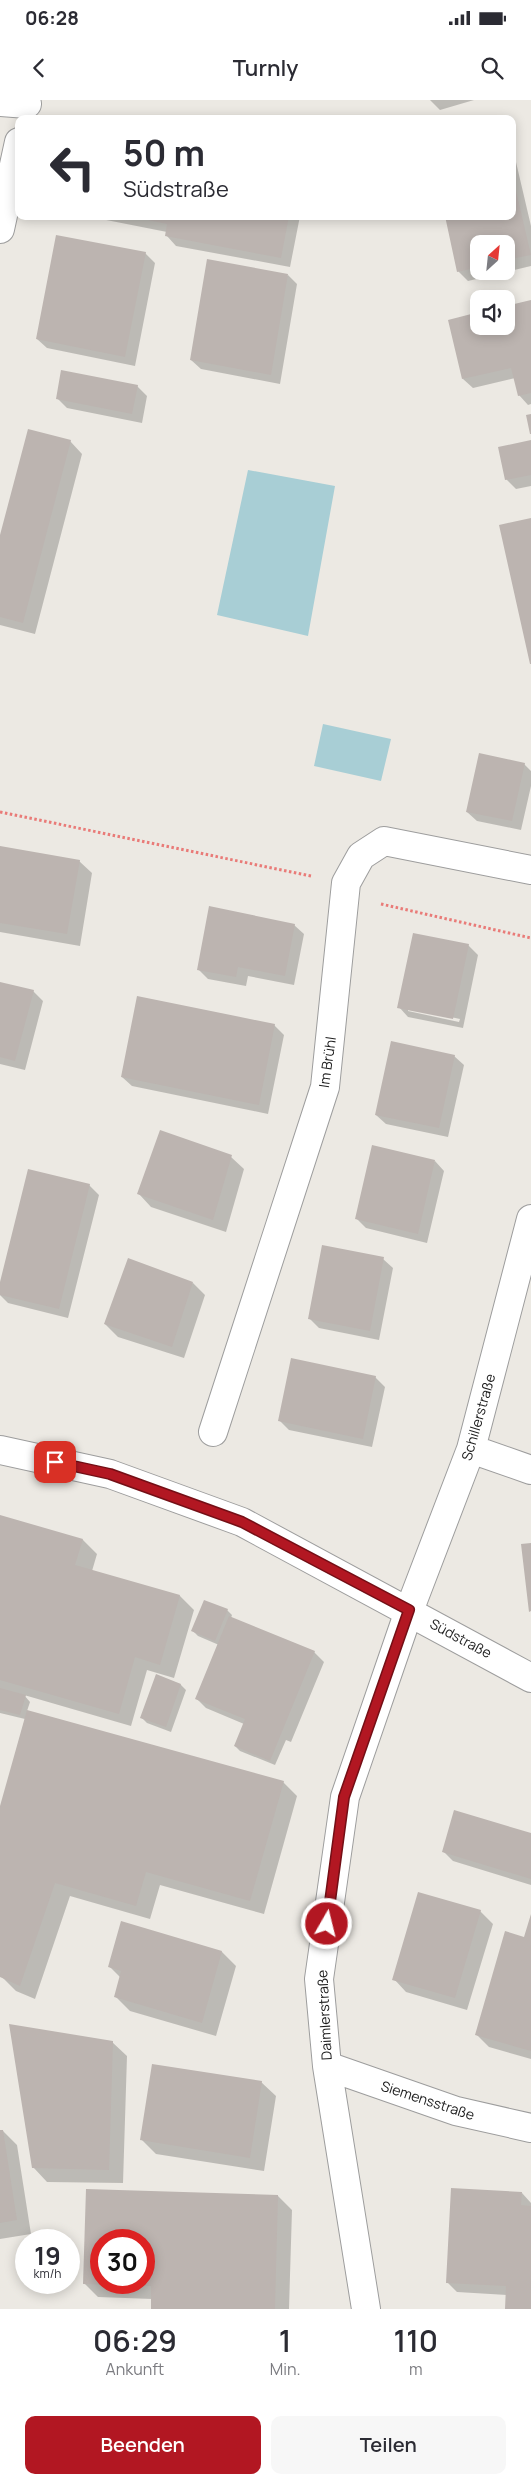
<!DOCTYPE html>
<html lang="de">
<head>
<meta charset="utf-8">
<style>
	:root { --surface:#fff; --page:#f7f7f7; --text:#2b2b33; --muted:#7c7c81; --accent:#b21722 }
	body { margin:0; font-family:Manrope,sans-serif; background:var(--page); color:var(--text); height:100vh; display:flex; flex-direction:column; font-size:19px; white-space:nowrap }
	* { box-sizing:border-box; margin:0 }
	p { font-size:16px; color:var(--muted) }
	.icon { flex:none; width:28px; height:28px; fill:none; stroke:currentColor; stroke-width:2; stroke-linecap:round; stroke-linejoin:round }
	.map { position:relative; height:2209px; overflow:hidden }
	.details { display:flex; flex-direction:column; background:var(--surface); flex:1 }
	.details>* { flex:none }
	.banner { position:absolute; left:15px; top:15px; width:501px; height:105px; border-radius:10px; box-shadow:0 2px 12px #0003; background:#fff; color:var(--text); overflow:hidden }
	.needle { width:32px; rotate:27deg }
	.fabs { position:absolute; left:470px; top:135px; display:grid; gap:10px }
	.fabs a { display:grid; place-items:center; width:45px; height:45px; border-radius:10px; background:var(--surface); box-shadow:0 2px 12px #0003; font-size:25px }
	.speed { position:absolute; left:15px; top:2129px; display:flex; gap:10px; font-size:25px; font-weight:700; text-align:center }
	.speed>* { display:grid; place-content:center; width:65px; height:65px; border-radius:50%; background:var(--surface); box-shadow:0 2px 12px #0003; line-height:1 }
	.speed small { font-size:12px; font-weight:400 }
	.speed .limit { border:8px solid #d22; background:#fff; color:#111 }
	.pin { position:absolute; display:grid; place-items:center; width:42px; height:42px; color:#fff; margin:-21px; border-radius:10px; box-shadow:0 2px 8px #0006 }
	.me { position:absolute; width:55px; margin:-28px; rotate:8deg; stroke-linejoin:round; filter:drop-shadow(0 0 4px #0008) }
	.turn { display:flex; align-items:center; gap:18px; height:105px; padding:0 25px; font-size:22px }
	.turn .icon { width:65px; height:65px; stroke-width:2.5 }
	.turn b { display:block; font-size:35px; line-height:42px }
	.eta { display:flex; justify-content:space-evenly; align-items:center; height:85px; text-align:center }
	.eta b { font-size:30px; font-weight:600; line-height:35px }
	.primary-button { display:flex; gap:10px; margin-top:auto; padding:10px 25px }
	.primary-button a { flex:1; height:58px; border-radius:10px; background:var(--accent); color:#fff; font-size:20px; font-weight:600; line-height:58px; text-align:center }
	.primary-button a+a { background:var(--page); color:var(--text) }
	.status { display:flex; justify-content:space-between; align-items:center; height:35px; padding:0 25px; background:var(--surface); direction:ltr }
	.status svg { height:14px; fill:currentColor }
	header { display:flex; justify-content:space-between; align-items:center; height:65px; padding:0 25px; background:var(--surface); font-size:22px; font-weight:600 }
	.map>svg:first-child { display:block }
</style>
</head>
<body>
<div class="status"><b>06:28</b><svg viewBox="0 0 49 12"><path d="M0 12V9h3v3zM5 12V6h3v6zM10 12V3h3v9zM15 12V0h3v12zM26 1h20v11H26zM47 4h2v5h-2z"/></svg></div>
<header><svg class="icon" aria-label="back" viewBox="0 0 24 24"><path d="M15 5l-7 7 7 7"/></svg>Turnly<svg class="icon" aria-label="search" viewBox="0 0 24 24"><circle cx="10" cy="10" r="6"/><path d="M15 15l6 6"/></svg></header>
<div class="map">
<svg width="531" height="2209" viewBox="0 0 531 2209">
	<rect width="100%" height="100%" fill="#ece9e3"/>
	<path fill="#a8ced5" d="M 248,370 L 335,386 L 308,536 L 217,515 Z
		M 323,624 L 391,639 L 381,681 L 314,666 Z"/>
	<path fill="#0003" fill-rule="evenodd" d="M 430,0 L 474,0 L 440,10 Z
		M 512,45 L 531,126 L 531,166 L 468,181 L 458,171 L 446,116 L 512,116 ZM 479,144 L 506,144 L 506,171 L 479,171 Z
		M 86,116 L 300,116 L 290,167 L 176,146 L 167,136 L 167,132 Z
		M 145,153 L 155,163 L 135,266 L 47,248 L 37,239 Z
		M 288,175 L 297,184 L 280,284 L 201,269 L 191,260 Z
		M 531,201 L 531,304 L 528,305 L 519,295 L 515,278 L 473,288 L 463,279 L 479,226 L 506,226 Z
		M 137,286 L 147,296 L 142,323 L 67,308 L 57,298 Z
		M 70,341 L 82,354 L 35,534 L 0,525 L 0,440 Z
		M 531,341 L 531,386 L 516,389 L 506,379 Z
		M 524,664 L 531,671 L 531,686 L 521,730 L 477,721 L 467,712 Z
		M 0,748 L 79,761 L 92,773 L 80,846 L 0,832 Z
		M 294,825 L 304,834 L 294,885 L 248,876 L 246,886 L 208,879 L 198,869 Z
		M 468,845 L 478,855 L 463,928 L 408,917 L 399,907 ZM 408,908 L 460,919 L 459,922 L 408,911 Z
		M 0,883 L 33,891 L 43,901 L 25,970 L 0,964 Z
		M 274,925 L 284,935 L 268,1014 L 132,986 L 122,977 Z
		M 454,956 L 464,965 L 448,1037 L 386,1024 L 376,1015 Z
		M 231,1057 L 244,1069 L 226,1132 L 151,1107 L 139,1094 Z
		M 435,1061 L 444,1071 L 427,1143 L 366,1128 L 356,1118 Z
		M 89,1085 L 99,1095 L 68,1218 L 8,1203 L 0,1195 L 0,1188 Z
		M 383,1159 L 393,1168 L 379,1240 L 319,1228 L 309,1218 Z
		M 193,1183 L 205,1195 L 184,1258 L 118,1237 L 105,1224 Z
		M 375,1277 L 385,1287 L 372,1347 L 289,1330 L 280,1321 Z
		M 0,1421 L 83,1440 L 97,1454 L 92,1471 L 180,1496 L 194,1510 L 174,1578 L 147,1570 L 131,1626 L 24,1595 L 30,1602 L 27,1611 L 283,1682 L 297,1696 L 264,1814 L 160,1785 L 150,1819 L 70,1796 L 35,1899 L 16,1891 L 2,1877 L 0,1858 L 0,1710 L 25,1619 L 0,1613 Z
		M 227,1510 L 232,1515 L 231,1518 L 314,1552 L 324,1562 L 291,1642 L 286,1640 L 275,1665 L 240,1651 L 235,1646 L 244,1624 L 206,1608 L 197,1599 L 219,1545 L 198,1536 L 193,1531 Z
		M 157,1576 L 181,1585 L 186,1590 L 171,1632 L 147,1623 L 142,1618 Z
		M 531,1734 L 531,1785 L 453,1761 L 443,1751 Z
		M 480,1811 L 493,1824 L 467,1910 L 406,1892 L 394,1879 Z
		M 531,1816 L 531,1959 L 489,1947 L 477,1935 L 525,1838 Z
		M 122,1823 L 222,1852 L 236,1866 L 216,1936 L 130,1911 L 116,1897 L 121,1878 L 110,1867 Z
		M 112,1942 L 127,1956 L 123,2083 L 47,2082 L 33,2067 Z
		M 261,1982 L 276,1996 L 264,2071 L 156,2054 L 142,2040 Z
		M 0,2031 L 3,2031 L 17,2045 L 31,2134 L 0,2139 Z
		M 87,2091 L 278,2096 L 292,2110 L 289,2209 L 152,2209 L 152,2199 L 98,2197 L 84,2183 ZM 101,2140 L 144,2140 L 144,2182 L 101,2182 Z
		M 522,2093 L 531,2103 L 531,2209 L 507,2209 L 507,2195 L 457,2192 L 448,2183 Z"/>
	<path fill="#bcb4b0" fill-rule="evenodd" d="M 513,78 L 531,155 L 506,160 L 506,144 L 479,144 L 479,167 L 457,172 L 445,116 L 512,116 Z
		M 129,116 L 289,116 L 281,158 L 165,136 L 167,124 Z
		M 56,135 L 146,152 L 125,257 L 36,239 Z
		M 207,159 L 288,174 L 271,275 L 190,260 Z
		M 531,200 L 531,293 L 518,296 L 511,268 L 462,279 L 448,220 L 479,212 L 479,226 L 506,226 L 506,206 Z
		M 61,270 L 138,285 L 132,314 L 56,299 Z
		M 531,314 L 531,334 L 530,334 L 526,315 Z
		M 28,329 L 71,340 L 23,523 L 0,517 L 0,435 Z
		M 531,340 L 531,375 L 505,380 L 498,347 Z
		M 531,418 L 531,564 L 530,564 L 499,425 Z
		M 479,653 L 525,663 L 512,721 L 466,712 Z
		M 0,746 L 80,760 L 67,834 L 0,823 Z
		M 209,806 L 295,824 L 285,876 L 238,867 L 236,877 L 197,870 Z
		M 413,833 L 469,844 L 453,919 L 397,908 Z
		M 0,882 L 34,890 L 15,961 L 0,957 Z
		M 137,896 L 275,924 L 259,1005 L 121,977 Z
		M 391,941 L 455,955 L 439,1028 L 375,1015 Z
		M 160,1030 L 232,1055 L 213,1120 L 137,1094 Z
		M 372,1045 L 435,1060 L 418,1134 L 355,1119 Z
		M 28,1069 L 90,1084 L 59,1209 L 0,1195 L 0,1182 Z
		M 322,1145 L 384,1157 L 370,1231 L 308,1219 Z
		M 128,1158 L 193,1182 L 172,1247 L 104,1224 Z
		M 291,1258 L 376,1276 L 363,1339 L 278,1321 Z
		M 0,1415 L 83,1439 L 75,1465 L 180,1495 L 160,1565 L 135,1557 L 119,1614 L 0,1580 Z
		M 531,1443 L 531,1511 L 529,1512 L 521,1444 Z
		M 204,1500 L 228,1509 L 215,1541 L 191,1531 Z
		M 229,1516 L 315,1551 L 270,1661 L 234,1646 L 245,1619 L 195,1599 Z
		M 156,1574 L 181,1584 L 166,1627 L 140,1618 Z
		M 0,1588 L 26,1595 L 20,1615 L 0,1610 Z
		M 27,1610 L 284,1681 L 250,1801 L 146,1772 L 136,1806 L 55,1783 L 20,1886 L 0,1877 L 0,1706 Z
		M 454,1710 L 531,1733 L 531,1779 L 442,1752 Z
		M 418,1792 L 481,1810 L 455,1898 L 392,1880 Z
		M 531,1814 L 531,1951 L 475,1935 L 505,1831 L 524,1837 Z
		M 121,1821 L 222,1851 L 202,1923 L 114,1897 L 121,1871 L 108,1867 Z
		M 9,1924 L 113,1941 L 109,2070 L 32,2068 Z
		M 152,1964 L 262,1981 L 250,2058 L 140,2040 Z
		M 0,2030 L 3,2030 L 17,2120 L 0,2123 Z
		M 451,2088 L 522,2092 L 521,2105 L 531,2106 L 531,2209 L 505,2209 L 506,2186 L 446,2183 Z
		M 86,2089 L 278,2095 L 275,2209 L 151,2209 L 151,2186 L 83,2184 ZM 101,2140 L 144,2140 L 144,2182 L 101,2182 Z"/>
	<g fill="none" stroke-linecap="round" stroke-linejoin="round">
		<g stroke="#9d9d9d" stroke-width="30">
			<path id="minor" d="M 0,2 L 27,4
				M 0,129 L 19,42
				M 213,1332 L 325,987 L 346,783 L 361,756 L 384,741 L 531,770
				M 471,1349 L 531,1370
				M 327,1966 L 456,2011 L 531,2028
				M 366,2209 L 327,1966 L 319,1879 L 345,1697 L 409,1511 L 471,1349 L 531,1119"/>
		</g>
		<g stroke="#9d9d9d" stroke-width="30">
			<path id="tertiary" d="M 0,1350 L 110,1374 L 242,1422 L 531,1578"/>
		</g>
		<path stroke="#e97b78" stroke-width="3" stroke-dasharray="2.5 2.5" stroke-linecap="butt" d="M 0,712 L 311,776
			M 381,804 L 531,838"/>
		<use href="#minor" stroke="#fff" stroke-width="28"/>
		<use href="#tertiary" stroke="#fff" stroke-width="28"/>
	</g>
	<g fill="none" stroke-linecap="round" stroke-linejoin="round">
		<g stroke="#740f16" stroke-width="12">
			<path id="route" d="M 55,1362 L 110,1374 L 242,1422 L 409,1510 L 344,1697 L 327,1824"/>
		</g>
		<use href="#route" stroke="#b21722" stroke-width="9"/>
	</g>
	<g text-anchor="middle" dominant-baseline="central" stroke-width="5" stroke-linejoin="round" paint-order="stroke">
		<g font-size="14" fill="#1c1c1c" stroke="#fff">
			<text transform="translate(327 962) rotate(-82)">Im Brühl</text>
			<text transform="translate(478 1317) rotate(-74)">Schillerstraße</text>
			<text transform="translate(461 1538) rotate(28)">Südstraße</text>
			<text transform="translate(324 1915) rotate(-93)">Daimlerstraße</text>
			<text transform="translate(428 2000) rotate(18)">Siemensstraße</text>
		</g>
	</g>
</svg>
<div class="fabs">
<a><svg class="needle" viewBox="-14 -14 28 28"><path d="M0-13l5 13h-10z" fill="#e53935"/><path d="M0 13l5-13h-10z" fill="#7c7c81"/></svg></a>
<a><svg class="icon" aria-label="sound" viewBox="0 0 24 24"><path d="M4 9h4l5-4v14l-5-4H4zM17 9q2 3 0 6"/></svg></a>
</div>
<div class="speed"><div>19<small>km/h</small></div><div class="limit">30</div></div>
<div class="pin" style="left:55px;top:1362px;background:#d93025"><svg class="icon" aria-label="arrive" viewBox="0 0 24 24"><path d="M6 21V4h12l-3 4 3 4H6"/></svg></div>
<svg class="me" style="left:327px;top:1824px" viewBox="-20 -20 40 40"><circle r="17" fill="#b21722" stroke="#fff" stroke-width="3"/><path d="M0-11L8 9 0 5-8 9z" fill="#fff"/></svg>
<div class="banner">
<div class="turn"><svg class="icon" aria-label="left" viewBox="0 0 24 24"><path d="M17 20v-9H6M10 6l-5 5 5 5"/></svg><div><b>50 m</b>Südstraße</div></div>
</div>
</div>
<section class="details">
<div class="eta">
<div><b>06:29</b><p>Ankunft</p></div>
<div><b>1</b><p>Min.</p></div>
<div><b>110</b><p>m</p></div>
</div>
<div class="primary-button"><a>Beenden</a><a>Teilen</a></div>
</section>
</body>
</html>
